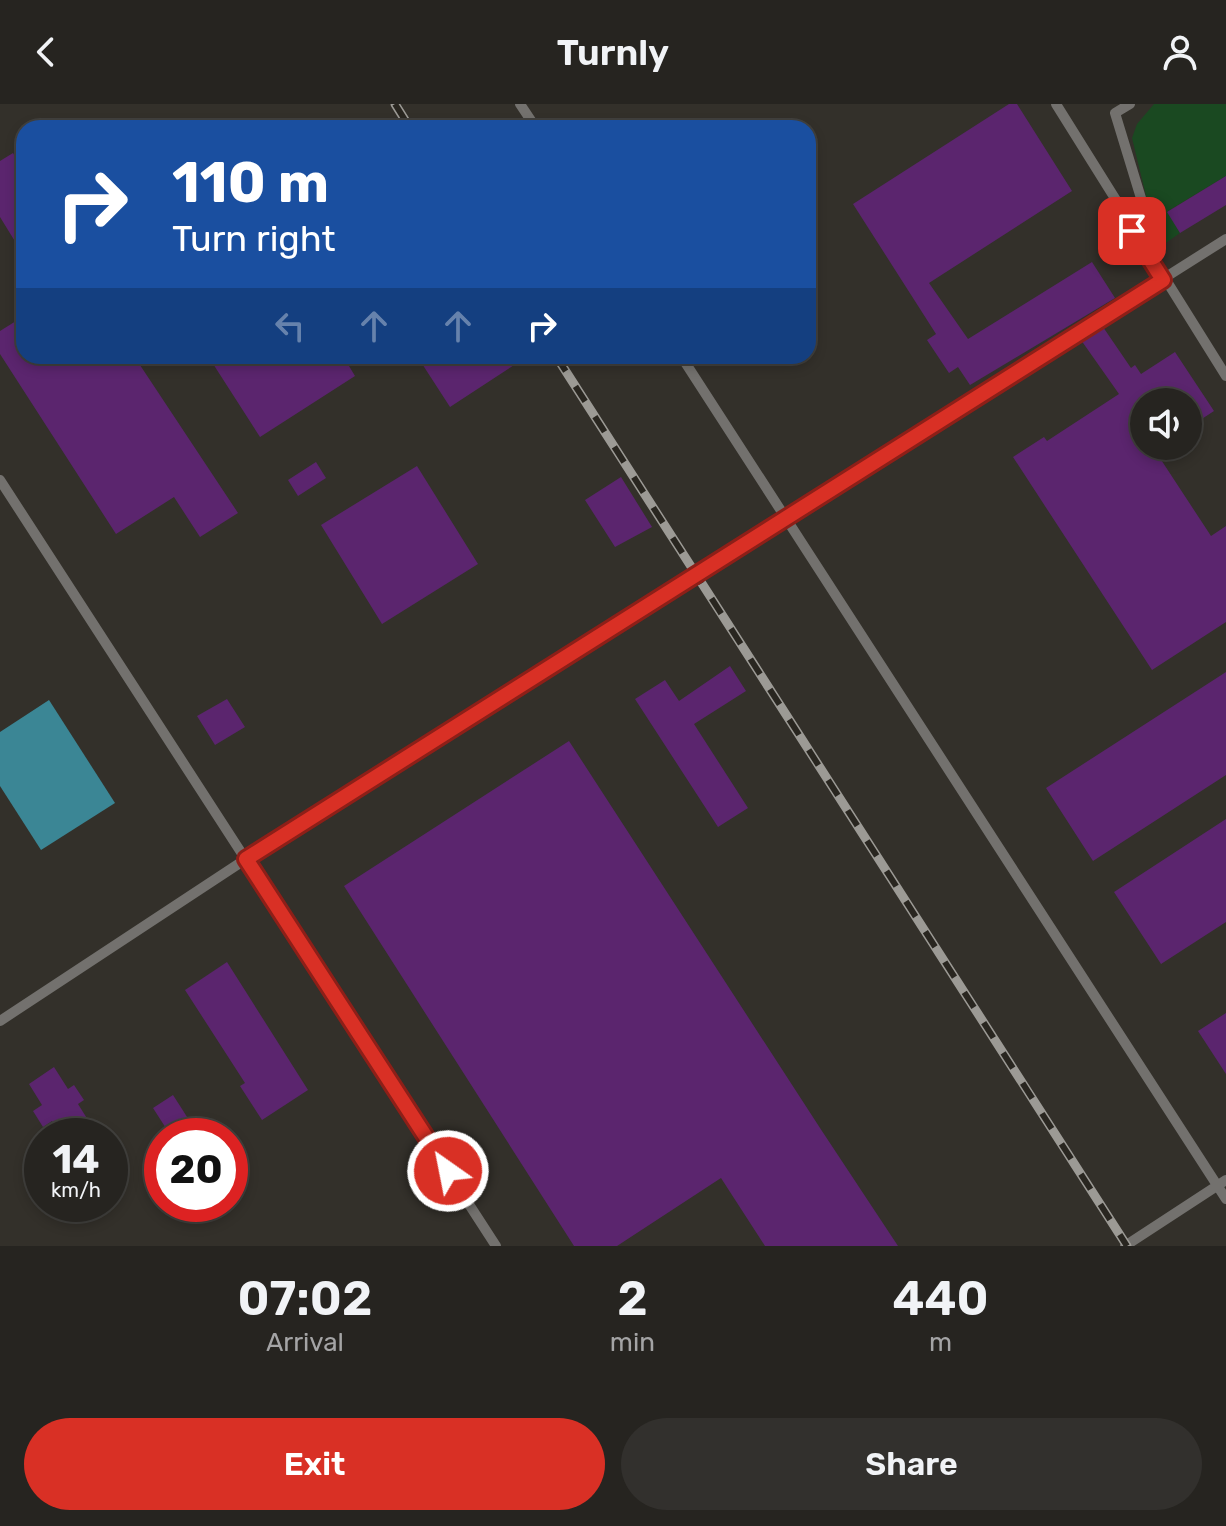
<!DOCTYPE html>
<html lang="en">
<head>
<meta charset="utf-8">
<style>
	:root { --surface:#262420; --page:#32302d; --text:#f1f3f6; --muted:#a4a4a5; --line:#42413e; --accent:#d93025 }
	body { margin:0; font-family:Rubik,sans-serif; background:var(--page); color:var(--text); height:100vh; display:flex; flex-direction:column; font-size:30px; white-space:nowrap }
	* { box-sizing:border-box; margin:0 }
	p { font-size:26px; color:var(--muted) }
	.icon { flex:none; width:44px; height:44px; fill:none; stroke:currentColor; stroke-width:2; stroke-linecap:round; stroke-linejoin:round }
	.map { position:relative; height:1142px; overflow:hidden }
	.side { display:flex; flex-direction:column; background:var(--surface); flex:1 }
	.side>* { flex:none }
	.top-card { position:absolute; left:16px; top:16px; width:800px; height:244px; border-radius:24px; box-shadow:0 4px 12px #0003,0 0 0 2px var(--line); background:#1a4fa0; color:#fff; overflow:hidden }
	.buttons { position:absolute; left:1130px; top:284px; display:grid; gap:16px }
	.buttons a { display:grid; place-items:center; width:72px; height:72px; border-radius:50%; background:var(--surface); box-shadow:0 4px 12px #0003,0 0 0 2px var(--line); font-size:40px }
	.speed { position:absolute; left:24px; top:1014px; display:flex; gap:16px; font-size:40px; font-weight:700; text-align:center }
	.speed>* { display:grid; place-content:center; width:104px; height:104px; border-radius:50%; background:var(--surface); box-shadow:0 4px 12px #0003,0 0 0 2px var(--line); line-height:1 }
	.speed small { font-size:20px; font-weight:400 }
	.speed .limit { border:12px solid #d22; background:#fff; color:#111 }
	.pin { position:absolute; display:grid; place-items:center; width:68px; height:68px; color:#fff; margin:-34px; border-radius:16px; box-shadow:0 4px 12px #0006 }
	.me { position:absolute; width:88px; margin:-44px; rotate:327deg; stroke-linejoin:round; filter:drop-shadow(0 0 6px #0008) }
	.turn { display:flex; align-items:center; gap:28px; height:168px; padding:0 24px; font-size:36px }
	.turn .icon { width:104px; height:104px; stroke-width:2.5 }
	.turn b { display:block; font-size:56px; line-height:68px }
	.lanes { display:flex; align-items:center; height:76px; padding:0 24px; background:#0003; justify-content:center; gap:40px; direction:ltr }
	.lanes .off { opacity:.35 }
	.eta { display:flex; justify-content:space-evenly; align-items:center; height:136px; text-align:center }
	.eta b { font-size:48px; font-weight:600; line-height:56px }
	.primary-button { display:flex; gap:16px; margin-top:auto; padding:16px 24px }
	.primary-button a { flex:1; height:92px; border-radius:48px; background:var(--accent); color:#fff; font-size:32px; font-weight:600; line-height:92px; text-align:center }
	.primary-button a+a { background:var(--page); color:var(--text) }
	header { display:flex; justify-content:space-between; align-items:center; height:104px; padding:0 24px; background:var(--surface); font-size:36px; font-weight:600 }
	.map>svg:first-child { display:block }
</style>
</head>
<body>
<header><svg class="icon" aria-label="back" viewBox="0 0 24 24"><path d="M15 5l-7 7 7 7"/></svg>Turnly<svg class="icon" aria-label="person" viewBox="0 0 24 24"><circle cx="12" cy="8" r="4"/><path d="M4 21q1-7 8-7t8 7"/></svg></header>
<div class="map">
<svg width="1226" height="1142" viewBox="0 0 1226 1142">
	<rect width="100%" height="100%" fill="#33302a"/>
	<path fill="#1a4921" d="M 1154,0 L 1226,0 L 1226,72 L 1168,107 L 1180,129 L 1163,141 L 1153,135 L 1150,108 L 1132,34 L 1137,20 Z"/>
	<path fill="#3b8695" d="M 49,596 L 115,699 L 41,746 L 0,682 L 0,628 Z"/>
	<path fill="#5b256e" d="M 1009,0 L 1017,0 L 1072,87 L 929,179 L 968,235 L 1092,158 L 1115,194 L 970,281 L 958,263 L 949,269 L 927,236 L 936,230 L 853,100 Z
		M 13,49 L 24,67 L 24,152 L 0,113 L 0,57 Z
		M 1226,72 L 1226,101 L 1180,129 L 1167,108 Z
		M 24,212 L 24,252 L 134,252 L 238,409 L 200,433 L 174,393 L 116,430 L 0,250 L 0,227 Z
		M 1103,223 L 1131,264 L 1135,261 L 1141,270 L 1175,248 L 1214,307 L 1188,324 L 1188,298 L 1144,298 L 1144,342 L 1152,342 L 1211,432 L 1226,422 L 1226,518 L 1152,566 L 1013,353 L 1044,333 L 1047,337 L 1119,290 L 1081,236 Z
		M 208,252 L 343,252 L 355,272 L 260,333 Z
		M 417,252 L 528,252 L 450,303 Z
		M 316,358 L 326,374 L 298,392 L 288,376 Z
		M 417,362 L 478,460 L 382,520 L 321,421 Z
		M 621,373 L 652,423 L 615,443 L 585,396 Z
		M 730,562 L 746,587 L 694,620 L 748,704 L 718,723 L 635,595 L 665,576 L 679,597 Z
		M 1226,568 L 1226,671 L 1093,757 L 1046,684 Z
		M 227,595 L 245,623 L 215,641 L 197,612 Z
		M 569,637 L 820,1024 L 898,1142 L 765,1142 L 721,1074 L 617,1142 L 574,1142 L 344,782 Z
		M 1226,715 L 1226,818 L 1161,860 L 1114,788 Z
		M 227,858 L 308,986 L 262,1016 L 240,982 L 245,979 L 185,886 Z
		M 1226,909 L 1226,970 L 1198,927 Z
		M 54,963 L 68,985 L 74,981 L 84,996 L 78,1000 L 98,1032 L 62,1032 L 52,1017 L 43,1023 L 33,1007 L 42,1001 L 29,980 Z
		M 173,991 L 182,1005 L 199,1032 L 171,1032 L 153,1004 Z"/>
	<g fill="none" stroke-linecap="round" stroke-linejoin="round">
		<path stroke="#73716e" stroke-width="10" d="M 520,0 L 536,24
			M 1056,0 L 1226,272
			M 1130,0 L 1115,9 L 1144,104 L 1132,127
			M 681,252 L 1226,1095
			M 0,376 L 496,1142
			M 0,917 L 246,755 L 1226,135
			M 1125,1142 L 1226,1076"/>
		<g stroke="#9c9a95" stroke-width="9">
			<path id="rail" d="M 395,0 L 410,24
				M 556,252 L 1127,1142"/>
		</g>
		<use href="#rail" stroke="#292620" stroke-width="6" stroke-dasharray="18" stroke-linecap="butt"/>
	</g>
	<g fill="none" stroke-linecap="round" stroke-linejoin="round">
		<g stroke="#8d1f18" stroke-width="20">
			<path id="route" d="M 448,1067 L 246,755 L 1163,176 L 1132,127"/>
		</g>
		<use href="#route" stroke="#d93025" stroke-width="14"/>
	</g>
</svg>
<div class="buttons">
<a><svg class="icon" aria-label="sound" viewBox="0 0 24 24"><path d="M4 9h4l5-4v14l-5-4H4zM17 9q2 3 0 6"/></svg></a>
</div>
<div class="speed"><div>14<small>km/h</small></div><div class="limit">20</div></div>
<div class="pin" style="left:1132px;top:127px;background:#d93025"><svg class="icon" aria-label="arrive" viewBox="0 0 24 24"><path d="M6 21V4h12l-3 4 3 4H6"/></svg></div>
<svg class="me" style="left:448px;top:1067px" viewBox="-20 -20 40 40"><circle r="17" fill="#d93025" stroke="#fff" stroke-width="3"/><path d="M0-11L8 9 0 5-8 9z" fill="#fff"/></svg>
<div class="top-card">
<div class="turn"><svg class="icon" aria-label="right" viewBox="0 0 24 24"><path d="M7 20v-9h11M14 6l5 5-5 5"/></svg><div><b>110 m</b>Turn right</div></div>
<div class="lanes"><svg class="icon off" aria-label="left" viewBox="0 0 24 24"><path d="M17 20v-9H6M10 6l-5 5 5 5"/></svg><svg class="icon off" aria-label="ahead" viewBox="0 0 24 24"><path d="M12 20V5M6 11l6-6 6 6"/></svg><svg class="icon off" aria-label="ahead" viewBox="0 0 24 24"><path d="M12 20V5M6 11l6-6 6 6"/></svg><svg class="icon" aria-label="right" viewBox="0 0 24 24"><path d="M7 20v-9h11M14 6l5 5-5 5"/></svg></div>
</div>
</div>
<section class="side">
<div class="eta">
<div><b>07:02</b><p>Arrival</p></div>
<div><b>2</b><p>min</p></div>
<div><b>440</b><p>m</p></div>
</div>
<div class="primary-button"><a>Exit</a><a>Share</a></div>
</section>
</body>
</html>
